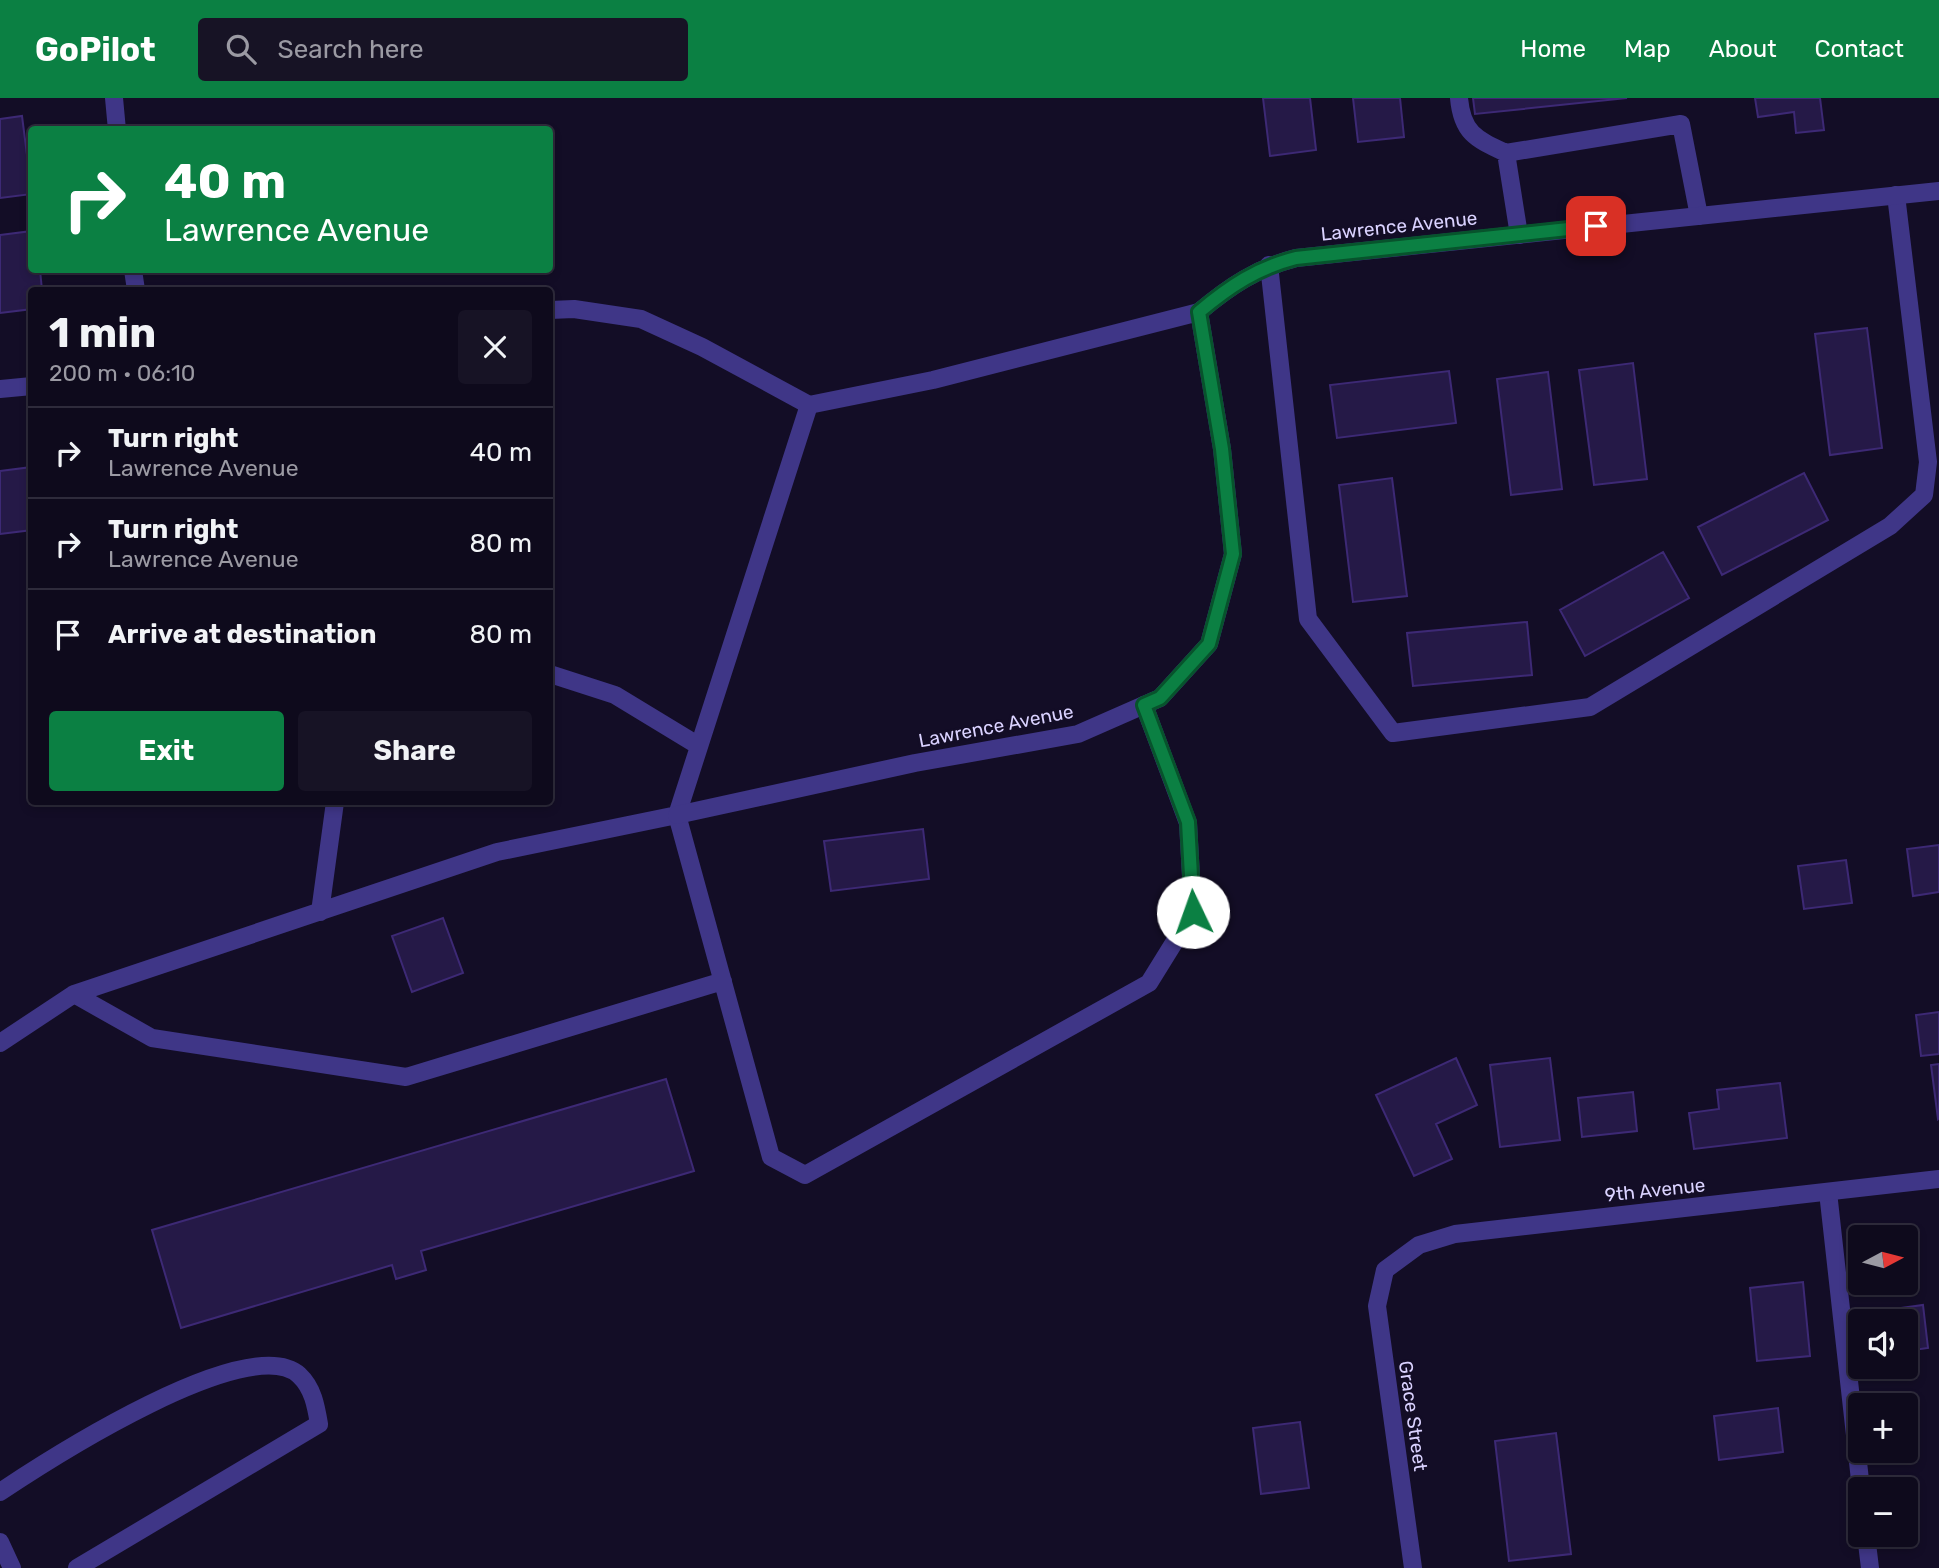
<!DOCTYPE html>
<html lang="en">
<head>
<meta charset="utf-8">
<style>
	:root { --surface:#0e0a1c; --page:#171325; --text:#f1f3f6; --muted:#9b9aa3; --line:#2e2b3b; --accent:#0b8043 }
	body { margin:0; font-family:Rubik,sans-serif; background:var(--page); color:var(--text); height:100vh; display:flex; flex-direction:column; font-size:26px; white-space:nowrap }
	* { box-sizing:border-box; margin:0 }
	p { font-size:23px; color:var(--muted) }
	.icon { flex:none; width:38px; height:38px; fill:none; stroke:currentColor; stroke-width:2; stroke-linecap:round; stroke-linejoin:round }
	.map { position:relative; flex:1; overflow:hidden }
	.side { position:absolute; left:28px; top:189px; width:525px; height:518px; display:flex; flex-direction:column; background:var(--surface); border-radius:7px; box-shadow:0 4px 10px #0003,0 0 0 2px var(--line) }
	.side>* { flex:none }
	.banner { position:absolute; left:28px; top:28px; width:525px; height:147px; border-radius:7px; box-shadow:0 4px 10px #0003,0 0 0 2px var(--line); background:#0b8043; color:#fff; overflow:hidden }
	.needle { width:46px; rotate:83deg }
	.tools { position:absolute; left:1848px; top:1127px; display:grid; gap:14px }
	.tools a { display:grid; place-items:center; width:70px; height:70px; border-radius:7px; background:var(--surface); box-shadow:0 4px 10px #0003,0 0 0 2px var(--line); font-size:35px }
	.pin { position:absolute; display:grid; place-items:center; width:60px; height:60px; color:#fff; margin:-30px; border-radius:14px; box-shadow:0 4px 10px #0006 }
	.me { position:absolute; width:77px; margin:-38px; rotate:357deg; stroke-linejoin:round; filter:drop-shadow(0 0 5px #0008) }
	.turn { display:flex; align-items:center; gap:24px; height:147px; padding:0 21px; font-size:32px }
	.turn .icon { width:91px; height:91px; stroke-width:2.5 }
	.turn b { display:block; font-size:49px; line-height:60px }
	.round { display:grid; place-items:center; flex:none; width:74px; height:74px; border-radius:7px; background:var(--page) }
	.head { display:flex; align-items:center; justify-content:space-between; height:119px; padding:0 21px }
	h1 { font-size:42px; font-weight:700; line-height:52px }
	.action { display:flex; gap:14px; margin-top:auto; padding:14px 21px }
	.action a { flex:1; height:80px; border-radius:7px; background:var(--accent); color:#fff; font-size:28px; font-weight:700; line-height:80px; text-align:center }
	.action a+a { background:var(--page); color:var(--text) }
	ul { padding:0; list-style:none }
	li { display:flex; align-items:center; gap:21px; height:91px; padding:0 21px; border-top:2px solid var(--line) }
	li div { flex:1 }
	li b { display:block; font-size:26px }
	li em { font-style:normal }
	header { display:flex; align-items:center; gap:42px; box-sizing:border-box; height:98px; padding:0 35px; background:var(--accent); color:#fff }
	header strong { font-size:33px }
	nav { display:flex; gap:38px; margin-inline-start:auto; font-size:24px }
	.search { width:490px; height:63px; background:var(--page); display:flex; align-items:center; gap:18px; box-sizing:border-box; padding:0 24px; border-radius:7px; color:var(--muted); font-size:26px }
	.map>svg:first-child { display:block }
</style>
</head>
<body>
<header>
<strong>GoPilot</strong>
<div class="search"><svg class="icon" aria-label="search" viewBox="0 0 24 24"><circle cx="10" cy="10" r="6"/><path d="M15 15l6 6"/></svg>Search here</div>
<nav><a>Home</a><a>Map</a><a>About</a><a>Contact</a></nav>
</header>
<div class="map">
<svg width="1939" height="1470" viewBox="0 0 1939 1470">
	<rect width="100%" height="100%" fill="#130d26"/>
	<path fill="#251947" stroke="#3d2975" stroke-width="2" d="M 1263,0 L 1310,0 L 1316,52 L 1270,58 Z
		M 1353,0 L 1400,0 L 1404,39 L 1358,44 Z
		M 1473,0 L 1627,0 L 1475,16 Z
		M 1755,0 L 1820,0 L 1824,32 L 1796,35 L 1794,14 L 1758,19 Z
		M 22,18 L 32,96 L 0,100 L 0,21 Z
		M 32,133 L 32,172 L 40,172 L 42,192 L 32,192 L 32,211 L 0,215 L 0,137 Z
		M 1867,230 L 1882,350 L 1830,357 L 1815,236 Z
		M 1633,265 L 1647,381 L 1594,387 L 1579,272 Z
		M 1449,273 L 1456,325 L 1337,340 L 1330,287 Z
		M 1548,274 L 1562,391 L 1511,397 L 1497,281 Z
		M 32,369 L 32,432 L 0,436 L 0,373 Z
		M 1804,375 L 1828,422 L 1722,477 L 1698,429 Z
		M 1392,380 L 1407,498 L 1353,504 L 1339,387 Z
		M 1663,454 L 1689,500 L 1585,558 L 1560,512 Z
		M 1527,524 L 1532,577 L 1413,588 L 1407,535 Z
		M 923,731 L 929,781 L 831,793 L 824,743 Z
		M 1939,747 L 1939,794 L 1913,798 L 1907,751 Z
		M 1846,762 L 1852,805 L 1804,811 L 1798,768 Z
		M 443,820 L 463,875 L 412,894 L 392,838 Z
		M 1939,914 L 1939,956 L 1921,958 L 1916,917 Z
		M 1456,960 L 1477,1007 L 1436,1026 L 1452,1061 L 1414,1078 L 1376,997 Z
		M 1550,960 L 1560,1042 L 1500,1049 L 1490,967 Z
		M 1939,966 L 1939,1020 L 1938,1021 L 1931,967 Z
		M 666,981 L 694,1073 L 421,1153 L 426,1172 L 396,1181 L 392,1167 L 181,1230 L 152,1132 Z
		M 1780,985 L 1787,1040 L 1694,1051 L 1689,1015 L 1719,1011 L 1717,992 Z
		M 1633,994 L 1637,1033 L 1582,1039 L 1578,1000 Z
		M 1803,1184 L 1810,1258 L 1757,1263 L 1750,1190 Z
		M 1923,1207 L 1928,1250 L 1906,1253 L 1906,1223 L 1887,1223 L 1886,1212 Z
		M 1778,1310 L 1783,1354 L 1719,1362 L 1714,1318 Z
		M 1300,1324 L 1309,1390 L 1261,1396 L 1253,1330 Z
		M 1556,1335 L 1571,1456 L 1509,1463 L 1495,1343 Z"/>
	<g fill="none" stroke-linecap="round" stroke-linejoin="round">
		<path stroke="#3f3687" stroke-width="18" d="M 1459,0 C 1462,35 1476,41 1506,55
			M 1519,137 L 1506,55 L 1681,26 L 1699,118
			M 1269,167 L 1308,521 L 1393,635 L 1590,609 L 1890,428 L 1924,397 L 1928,364 L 1896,97
			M 550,212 L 574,211 L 641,221 L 702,249 L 809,307 L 933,282 L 1199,214
			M 809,307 L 677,717 L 771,1059 L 805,1077 L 1149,885 L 1193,814 L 1188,725 L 1144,607
			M 550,576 L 615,597 L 699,648
			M 320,814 L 335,704
			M 74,896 L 152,940 L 406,979 L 723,883
			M 0,945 L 74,896 L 497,754 L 677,717
			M 1828,1094 L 1861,1391
			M 0,1394 C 48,1362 249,1232 299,1277 C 313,1290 316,1308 319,1326 L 77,1470
			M 1866,1437 L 1870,1470
			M 0,1444 L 12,1470"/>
		<path stroke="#3f3687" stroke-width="18" d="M 114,0 L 117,32
			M 133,172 L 136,192
			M 0,291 L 32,288
			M 677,717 L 915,665 L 1078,636 L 1160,600 L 1209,546 L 1233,456 L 1222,351 L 1199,214 C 1230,188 1257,170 1296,160 L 1939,93
			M 1413,1470 L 1377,1208 L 1385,1172 L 1419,1147 L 1455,1136 L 1939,1081"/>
	</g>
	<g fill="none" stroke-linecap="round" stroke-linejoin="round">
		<g stroke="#07532c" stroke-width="18">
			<path id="route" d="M 1193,814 L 1188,724 L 1144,607 L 1160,600 L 1209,546 L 1233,456 L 1222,351 L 1199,214 C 1230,188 1257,170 1296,160 L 1596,128"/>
		</g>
		<use href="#route" stroke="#0b8043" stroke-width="12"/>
	</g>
	<g text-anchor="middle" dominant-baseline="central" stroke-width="5" stroke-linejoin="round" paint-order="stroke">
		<g font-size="19" fill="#dad2ff" stroke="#130d26">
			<text transform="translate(1399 128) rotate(-6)">Lawrence Avenue</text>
			<text transform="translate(996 628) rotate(-11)">Lawrence Avenue</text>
			<text transform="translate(1655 1092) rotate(-6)">9th Avenue</text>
			<text transform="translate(1413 1318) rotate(82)">Grace Street</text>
		</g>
	</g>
</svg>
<div class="tools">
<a><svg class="needle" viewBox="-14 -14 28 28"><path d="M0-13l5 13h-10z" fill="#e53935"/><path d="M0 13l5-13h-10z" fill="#9b9aa3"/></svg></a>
<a><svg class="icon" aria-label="sound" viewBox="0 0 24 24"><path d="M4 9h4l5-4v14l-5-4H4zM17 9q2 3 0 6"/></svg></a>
<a>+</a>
<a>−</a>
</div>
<div class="pin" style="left:1596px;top:128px;background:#d93025"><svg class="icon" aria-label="arrive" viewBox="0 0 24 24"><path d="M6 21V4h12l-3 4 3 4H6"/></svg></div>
<svg class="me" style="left:1193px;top:814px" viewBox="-20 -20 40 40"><circle r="19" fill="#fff"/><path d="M0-13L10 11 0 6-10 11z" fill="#0b8043"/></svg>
<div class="banner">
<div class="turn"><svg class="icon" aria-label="right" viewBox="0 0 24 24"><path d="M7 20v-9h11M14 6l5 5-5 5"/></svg><div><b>40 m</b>Lawrence Avenue</div></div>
</div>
<section class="side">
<div class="head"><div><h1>1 min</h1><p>200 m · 06:10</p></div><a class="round"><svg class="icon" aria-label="close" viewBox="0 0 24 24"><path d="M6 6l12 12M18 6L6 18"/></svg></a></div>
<ul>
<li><svg class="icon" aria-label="right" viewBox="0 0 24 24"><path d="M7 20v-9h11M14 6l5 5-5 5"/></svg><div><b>Turn right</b><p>Lawrence Avenue</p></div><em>40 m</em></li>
<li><svg class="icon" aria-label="right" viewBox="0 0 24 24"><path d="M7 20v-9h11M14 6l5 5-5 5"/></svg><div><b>Turn right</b><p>Lawrence Avenue</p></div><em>80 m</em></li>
<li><svg class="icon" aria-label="arrive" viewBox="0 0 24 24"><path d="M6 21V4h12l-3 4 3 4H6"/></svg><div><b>Arrive at destination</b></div><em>80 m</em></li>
</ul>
<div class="action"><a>Exit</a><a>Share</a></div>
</section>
</div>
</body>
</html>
